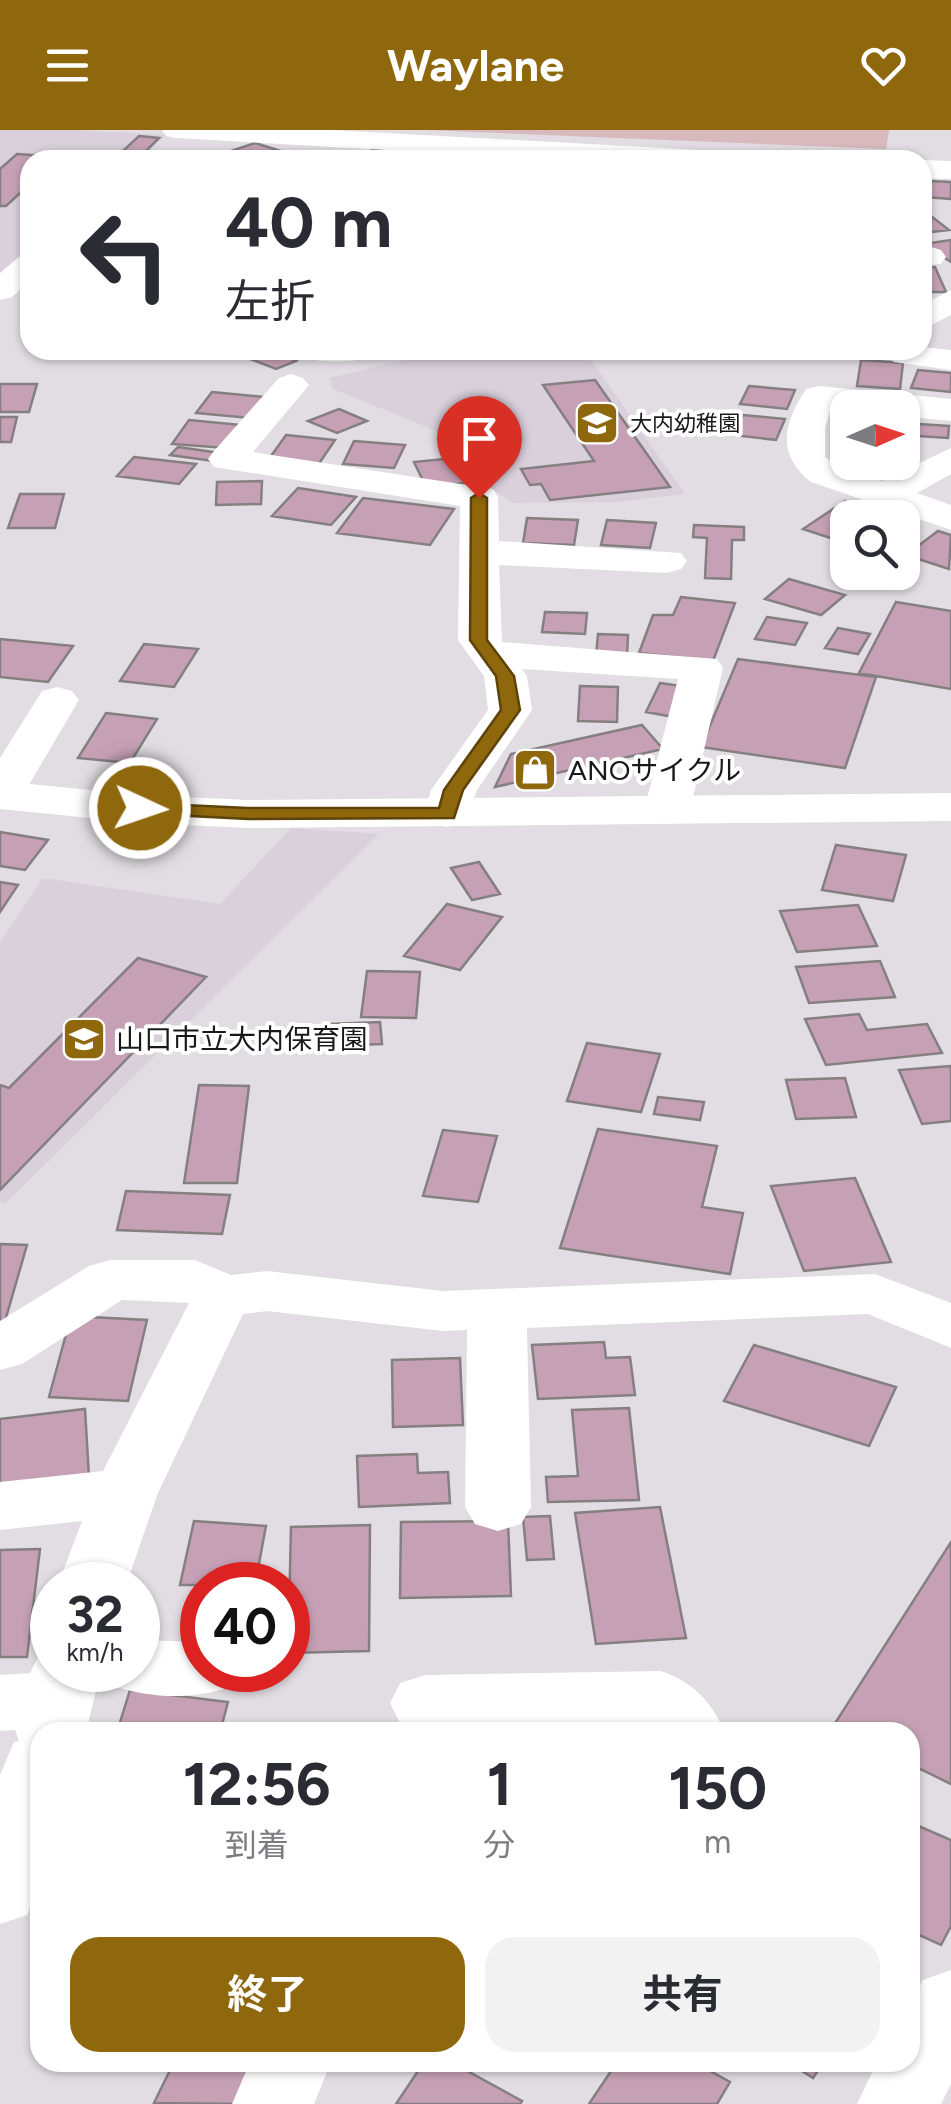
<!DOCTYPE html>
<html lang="ja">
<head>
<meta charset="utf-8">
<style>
	:root { --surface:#fff; --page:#f2f2f3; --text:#2b2b33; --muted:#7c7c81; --accent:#8f670c }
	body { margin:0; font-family:Figtree,"Noto Sans JP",sans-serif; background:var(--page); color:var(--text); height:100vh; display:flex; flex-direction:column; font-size:38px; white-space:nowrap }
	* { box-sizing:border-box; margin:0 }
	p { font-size:32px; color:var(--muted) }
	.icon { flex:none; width:55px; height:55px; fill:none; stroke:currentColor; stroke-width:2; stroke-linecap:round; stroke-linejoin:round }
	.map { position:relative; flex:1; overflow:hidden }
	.sheet { position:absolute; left:30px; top:1592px; width:890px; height:350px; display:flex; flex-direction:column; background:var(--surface); border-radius:30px; box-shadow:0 2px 8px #0004 }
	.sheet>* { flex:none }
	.top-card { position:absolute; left:20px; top:20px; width:912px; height:210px; border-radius:30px; box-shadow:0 2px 8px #0004; background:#fff; color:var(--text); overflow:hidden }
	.needle { width:65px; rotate:87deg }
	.buttons { position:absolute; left:830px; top:260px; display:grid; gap:20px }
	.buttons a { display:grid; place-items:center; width:90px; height:90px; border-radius:20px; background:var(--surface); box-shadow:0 2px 8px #0004; font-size:50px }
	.speed { position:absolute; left:30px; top:1432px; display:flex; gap:20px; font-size:50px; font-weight:700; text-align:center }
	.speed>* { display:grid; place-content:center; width:130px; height:130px; border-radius:50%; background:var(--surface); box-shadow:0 2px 8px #0004; line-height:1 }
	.speed small { font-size:25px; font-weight:400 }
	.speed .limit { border:15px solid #d22; background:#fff; color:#111 }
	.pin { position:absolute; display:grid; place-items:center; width:85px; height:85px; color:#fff; margin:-102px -42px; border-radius:50% 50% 50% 0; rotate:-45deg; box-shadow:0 0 10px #0007 }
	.pin .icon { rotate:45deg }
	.me { position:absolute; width:110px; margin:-55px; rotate:93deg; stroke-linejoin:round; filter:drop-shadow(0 0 8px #0008) }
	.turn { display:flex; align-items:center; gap:35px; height:210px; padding:0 40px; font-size:45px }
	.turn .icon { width:130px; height:130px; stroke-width:2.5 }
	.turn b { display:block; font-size:70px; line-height:85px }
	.eta { display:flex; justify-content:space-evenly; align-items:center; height:170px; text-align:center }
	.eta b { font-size:60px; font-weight:700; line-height:70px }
	.cta { display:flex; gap:20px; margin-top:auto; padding:20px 40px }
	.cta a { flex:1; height:115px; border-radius:30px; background:var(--accent); color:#fff; font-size:40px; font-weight:700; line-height:115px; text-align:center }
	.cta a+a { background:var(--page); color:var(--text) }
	header { display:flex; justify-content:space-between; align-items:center; height:130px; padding:0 40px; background:var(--accent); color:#fff; font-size:45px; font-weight:700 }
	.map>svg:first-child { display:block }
</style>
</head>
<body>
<header><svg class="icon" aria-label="menu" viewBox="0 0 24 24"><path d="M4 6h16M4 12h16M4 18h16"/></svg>Waylane<svg class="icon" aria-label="heart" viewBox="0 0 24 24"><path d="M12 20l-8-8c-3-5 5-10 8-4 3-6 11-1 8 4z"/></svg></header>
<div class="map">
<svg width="951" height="1974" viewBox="0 0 951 1974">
	<rect width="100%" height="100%" fill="#e1dde2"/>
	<path fill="#d9d0dc" d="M 0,0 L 76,0 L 166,5 L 139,30 L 30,30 L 30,128 L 0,154 Z
		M 472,220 L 584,220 L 685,364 L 617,372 L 512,373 L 490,357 L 476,323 L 444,304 L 333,259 L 329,248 L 428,224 Z
		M 291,698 L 379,704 L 6,1073 L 0,1072 L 0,813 L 43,748 L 220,774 Z"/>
	<path fill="#d8b9bd" d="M 425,0 L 889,0 L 886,19 Z"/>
	<path fill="#c6a1b5" stroke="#857f82" stroke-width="2.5" d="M 139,6 L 159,8 L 145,22 L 124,20 Z
		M 255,13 L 287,23 L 266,30 L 240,30 L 222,24 Z
		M 375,19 L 408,26 L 399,30 L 350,30 Z
		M 17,24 L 59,27 L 30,30 L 30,54 L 6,76 L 0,76 L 0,39 Z
		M 929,51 L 951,52 L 951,69 L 925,67 Z
		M 922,83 L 927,83 L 949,100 L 922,103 Z
		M 951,110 L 951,132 L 924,114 Z
		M 935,137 L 946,162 L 922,162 L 922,138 Z
		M 244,220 L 282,220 L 293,224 L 286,227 L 296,231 L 276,239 L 235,223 Z
		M 861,230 L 903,233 L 900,259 L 857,256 Z
		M 918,240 L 951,243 L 951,262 L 911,258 Z
		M 595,250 L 670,357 L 550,370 L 541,354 L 530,355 L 521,339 L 594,331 L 543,255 Z
		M 0,254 L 37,254 L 29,282 L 0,282 Z
		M 749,256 L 795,260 L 787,279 L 740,274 Z
		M 212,262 L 265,267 L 250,288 L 196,283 Z
		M 339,279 L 367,291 L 337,303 L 308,291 Z
		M 743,285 L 785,289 L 776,310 L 733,305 Z
		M 839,286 L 848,287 L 848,310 L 832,309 Z
		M 0,287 L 17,287 L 11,312 L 0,312 Z
		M 189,290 L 241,295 L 226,318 L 172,314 Z
		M 902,293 L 949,296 L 948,308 L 902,305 Z
		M 286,305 L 335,310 L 316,338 L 266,333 Z
		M 354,311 L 405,315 L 394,338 L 343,334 Z
		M 178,317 L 220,323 L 213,331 L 170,325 Z
		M 838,320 L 848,320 L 848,332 L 892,332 L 890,342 L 833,337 Z
		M 134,327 L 196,334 L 179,354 L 117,346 Z
		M 454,328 L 467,353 L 426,357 L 414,332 Z
		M 262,351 L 261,374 L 216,375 L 217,352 Z
		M 298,358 L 356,367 L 331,395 L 272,386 Z
		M 20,364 L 64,364 L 55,398 L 8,398 Z
		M 363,368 L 454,379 L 430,415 L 337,403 Z
		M 845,371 L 888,385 L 848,388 L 846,413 L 803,399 Z
		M 527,388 L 578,390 L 574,415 L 523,413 Z
		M 607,390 L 656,393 L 650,418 L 601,415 Z
		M 694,395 L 744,397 L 744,410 L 732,410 L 731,449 L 705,448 L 707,408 L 693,407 Z
		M 938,401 L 951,405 L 949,439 L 906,425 Z
		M 789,449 L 845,465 L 821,485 L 765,469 Z
		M 681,467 L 735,473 L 713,531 L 639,523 L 653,485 L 673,485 Z
		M 896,472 L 951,481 L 951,559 L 859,543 Z
		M 545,482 L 587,483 L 585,504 L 542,502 Z
		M 767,487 L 807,493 L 795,515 L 755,509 Z
		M 838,498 L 870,504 L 858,524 L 825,518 Z
		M 598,504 L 628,505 L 627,527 L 596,526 Z
		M 0,509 L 73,516 L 48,552 L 0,547 Z
		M 144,514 L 198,519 L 174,557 L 120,551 Z
		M 738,529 L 876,547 L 845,638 L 701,617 Z
		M 660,553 L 688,557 L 674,587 L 646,582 Z
		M 580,556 L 618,557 L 617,592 L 578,591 Z
		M 106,583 L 157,589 L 130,633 L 78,628 Z
		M 642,595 L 663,619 L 495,657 L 511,624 Z
		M 0,702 L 48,710 L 25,740 L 0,736 Z
		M 836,715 L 906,725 L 893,771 L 822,760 Z
		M 479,732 L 500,764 L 472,770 L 451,738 Z
		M 0,752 L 18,755 L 0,782 Z
		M 447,774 L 502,787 L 460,840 L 404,826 Z
		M 858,775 L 877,816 L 797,822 L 780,781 Z
		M 138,828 L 206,847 L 0,1060 L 0,955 L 9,958 Z
		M 880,831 L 895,867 L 809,873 L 796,837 Z
		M 367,841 L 420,842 L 416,888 L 361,887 Z
		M 859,884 L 867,900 L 927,894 L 942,923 L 826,935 L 805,889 Z
		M 380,892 L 382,914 L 331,916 L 330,894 Z
		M 587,913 L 660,924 L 641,982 L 567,971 Z
		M 951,936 L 951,991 L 922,994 L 899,940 Z
		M 845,948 L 856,987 L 796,989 L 786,950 Z
		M 199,955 L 249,956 L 237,1053 L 184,1053 Z
		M 658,967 L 704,972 L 700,990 L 654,984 Z
		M 598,999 L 717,1016 L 702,1077 L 743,1083 L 730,1144 L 560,1118 Z
		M 443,1000 L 497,1006 L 478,1072 L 423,1066 Z
		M 855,1048 L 891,1132 L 804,1141 L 771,1056 Z
		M 126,1061 L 230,1065 L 222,1104 L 117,1100 Z
		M 0,1114 L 27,1115 L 3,1198 L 0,1198 Z
		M 71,1186 L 147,1190 L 128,1271 L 49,1267 Z
		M 604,1212 L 606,1228 L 630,1227 L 635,1265 L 538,1269 L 532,1215 Z
		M 754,1215 L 896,1257 L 869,1316 L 724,1271 Z
		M 460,1228 L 463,1295 L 393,1297 L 392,1230 Z
		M 629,1278 L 639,1370 L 548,1372 L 546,1347 L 578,1346 L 572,1280 Z
		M 85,1279 L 89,1347 L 0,1358 L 0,1289 Z
		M 417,1324 L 418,1343 L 448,1342 L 450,1373 L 359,1377 L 357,1326 Z
		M 660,1377 L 686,1508 L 596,1514 L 575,1383 Z
		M 550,1386 L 554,1429 L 527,1430 L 523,1387 Z
		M 194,1391 L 266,1396 L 255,1455 L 180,1455 Z
		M 508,1391 L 511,1466 L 400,1468 L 401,1392 Z
		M 370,1395 L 369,1521 L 288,1523 L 291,1397 Z
		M 951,1412 L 951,1654 L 910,1634 L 910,1602 L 843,1602 L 832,1598 Z
		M 40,1419 L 27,1527 L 0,1527 L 0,1420 Z
		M 130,1560 L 228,1572 L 220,1602 L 117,1602 Z
		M 655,1596 L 656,1602 L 567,1602 Z
		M 914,1694 L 951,1710 L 951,1796 L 941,1815 L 910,1801 L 910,1700 Z
		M 174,1932 L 260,1932 L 241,1974 L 154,1973 Z
		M 424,1932 L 451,1932 L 522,1971 L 520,1974 L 396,1974 Z
		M 617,1932 L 694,1932 L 730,1952 L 717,1974 L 589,1974 Z
		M 788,1932 L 824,1932 L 813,1948 Z"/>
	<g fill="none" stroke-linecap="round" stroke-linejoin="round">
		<path fill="#fff" fill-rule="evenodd" d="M 162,0 L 331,0 L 718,21 L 728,24 L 733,30 L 561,30 L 176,8 L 166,6 Z
			M 922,30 L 951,31 L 951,49 L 922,48 Z
			M 922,114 L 941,120 L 946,127 L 941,134 L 922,135 Z
			M 30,124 L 30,151 L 12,167 L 0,170 L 0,143 L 19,127 Z
			M 951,160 L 951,185 L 922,200 L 922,175 Z
			M 922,217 L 951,220 L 951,240 L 894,232 L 879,220 L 922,220 Z
			M 296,220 L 376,220 L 371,227 C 350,233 322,233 301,227 Z
			M 291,244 L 303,248 L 309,255 L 253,322 L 493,359 L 498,367 L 499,411 L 681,423 L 687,431 L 681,439 L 667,443 L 499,435 L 502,512 L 717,529 L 723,538 L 690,680 L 684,690 L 667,694 L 650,690 L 644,680 L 678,549 L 522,539 L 527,546 L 532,580 L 477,660 L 464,693 L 447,697 L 430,693 L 424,683 L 431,660 L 488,580 L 484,546 L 458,510 L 460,376 L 214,337 L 208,329 L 214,321 L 279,248 Z
			M 819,256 L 951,269 L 951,291 L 902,286 L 902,278 L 831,279 L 825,298 L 825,327 L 837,336 L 882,351 L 951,318 L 951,344 L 917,363 L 951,375 L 951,400 L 811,352 C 776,325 783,294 806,259 Z
			M 57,557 L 72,561 L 79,570 L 17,675 L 0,679 L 0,628 L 42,561 Z
			M 110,1130 L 195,1130 L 231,1145 L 267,1141 L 443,1161 L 875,1144 L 951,1173 L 951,1218 L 868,1184 L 527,1198 L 531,1377 L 521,1394 L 498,1401 L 475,1394 L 465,1377 L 467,1200 L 443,1201 L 267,1181 L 243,1184 L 158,1363 L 126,1455 L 58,1455 L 82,1391 L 0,1400 L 0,1352 L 103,1341 L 189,1173 L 122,1170 L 22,1234 L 0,1240 L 0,1191 L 89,1136 Z
			M 138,1510 L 202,1512 L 202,1540 L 236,1540 L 227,1558 C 190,1570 150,1568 113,1556 L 105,1540 L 138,1540 Z
			M 52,1517 L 52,1540 L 101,1540 L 86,1602 L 40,1602 L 40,1755 L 27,1785 L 0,1794 L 0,1645 L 14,1612 L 19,1611 L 15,1600 L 0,1601 L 0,1545 L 30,1543 L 41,1521 Z
			M 661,1541 C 693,1552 711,1571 725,1602 L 647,1602 L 643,1597 L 425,1601 L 400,1593 L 390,1573 L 400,1553 L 425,1545 Z
			M 951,1840 L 951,1954 L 941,1974 L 857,1974 L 877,1932 L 910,1932 L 910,1874 L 923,1850 Z
			M 250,1932 L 331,1932 L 314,1974 L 232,1974 Z"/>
		<path fill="#fff" fill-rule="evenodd" d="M 0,651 L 140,665 L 248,670 L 951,663 L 951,691 L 248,698 L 140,693 L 0,679 Z"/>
	</g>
	<path fill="#8f670c" stroke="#5d4308" stroke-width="2.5" d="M 479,363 L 487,368 L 487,510 L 514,546 L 520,580 L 463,660 L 454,688 L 248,689 L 133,683 L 133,674 L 140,673 L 248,678 L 439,678 L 444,660 L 501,580 L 496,546 L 470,510 L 471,368 Z"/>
	<defs>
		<g id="school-square" transform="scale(2.25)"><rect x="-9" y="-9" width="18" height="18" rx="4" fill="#8f670c" stroke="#fff"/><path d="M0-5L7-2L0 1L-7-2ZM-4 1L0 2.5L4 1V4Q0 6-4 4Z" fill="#fff"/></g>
		<g id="shop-square" transform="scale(2.25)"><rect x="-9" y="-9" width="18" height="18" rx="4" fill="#8f670c" stroke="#fff"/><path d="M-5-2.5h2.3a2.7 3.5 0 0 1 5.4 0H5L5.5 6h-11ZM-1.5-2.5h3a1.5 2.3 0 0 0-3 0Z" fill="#fff"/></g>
	</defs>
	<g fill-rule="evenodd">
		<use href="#school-square" x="597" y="293"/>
		<use href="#shop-square" x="535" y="640"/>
		<use href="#school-square" x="84" y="909"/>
	</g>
	<g text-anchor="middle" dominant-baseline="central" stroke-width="8" stroke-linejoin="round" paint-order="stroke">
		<g font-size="22" fill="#19181a" stroke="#fff" text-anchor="start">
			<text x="630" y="293">大内幼稚園</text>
		</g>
		<g font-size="28" fill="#19181a" stroke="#fff" text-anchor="start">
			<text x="568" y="640">ANOサイクル</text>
			<text x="116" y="909">山口市立大内保育園</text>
		</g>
	</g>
</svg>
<div class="buttons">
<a><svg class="needle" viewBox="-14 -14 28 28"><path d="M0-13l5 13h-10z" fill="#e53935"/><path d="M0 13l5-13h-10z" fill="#7c7c81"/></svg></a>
<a><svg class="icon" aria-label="search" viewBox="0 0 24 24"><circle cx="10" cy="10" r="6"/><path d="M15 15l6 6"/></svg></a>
</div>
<div class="speed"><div>32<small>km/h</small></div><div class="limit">40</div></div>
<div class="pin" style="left:479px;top:368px;background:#d93025"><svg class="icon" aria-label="arrive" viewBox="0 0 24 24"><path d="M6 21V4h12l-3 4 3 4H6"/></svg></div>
<svg class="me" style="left:140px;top:678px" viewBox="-20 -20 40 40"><circle r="17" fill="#8f670c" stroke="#fff" stroke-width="3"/><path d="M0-11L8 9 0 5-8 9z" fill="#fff"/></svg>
<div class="top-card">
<div class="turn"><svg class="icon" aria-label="left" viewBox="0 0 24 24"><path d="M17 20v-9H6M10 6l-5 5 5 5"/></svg><div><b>40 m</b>左折</div></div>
</div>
<section class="sheet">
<div class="eta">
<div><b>12:56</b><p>到着</p></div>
<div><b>1</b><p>分</p></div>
<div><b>150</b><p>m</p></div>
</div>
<div class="cta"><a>終了</a><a>共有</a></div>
</section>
</div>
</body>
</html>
